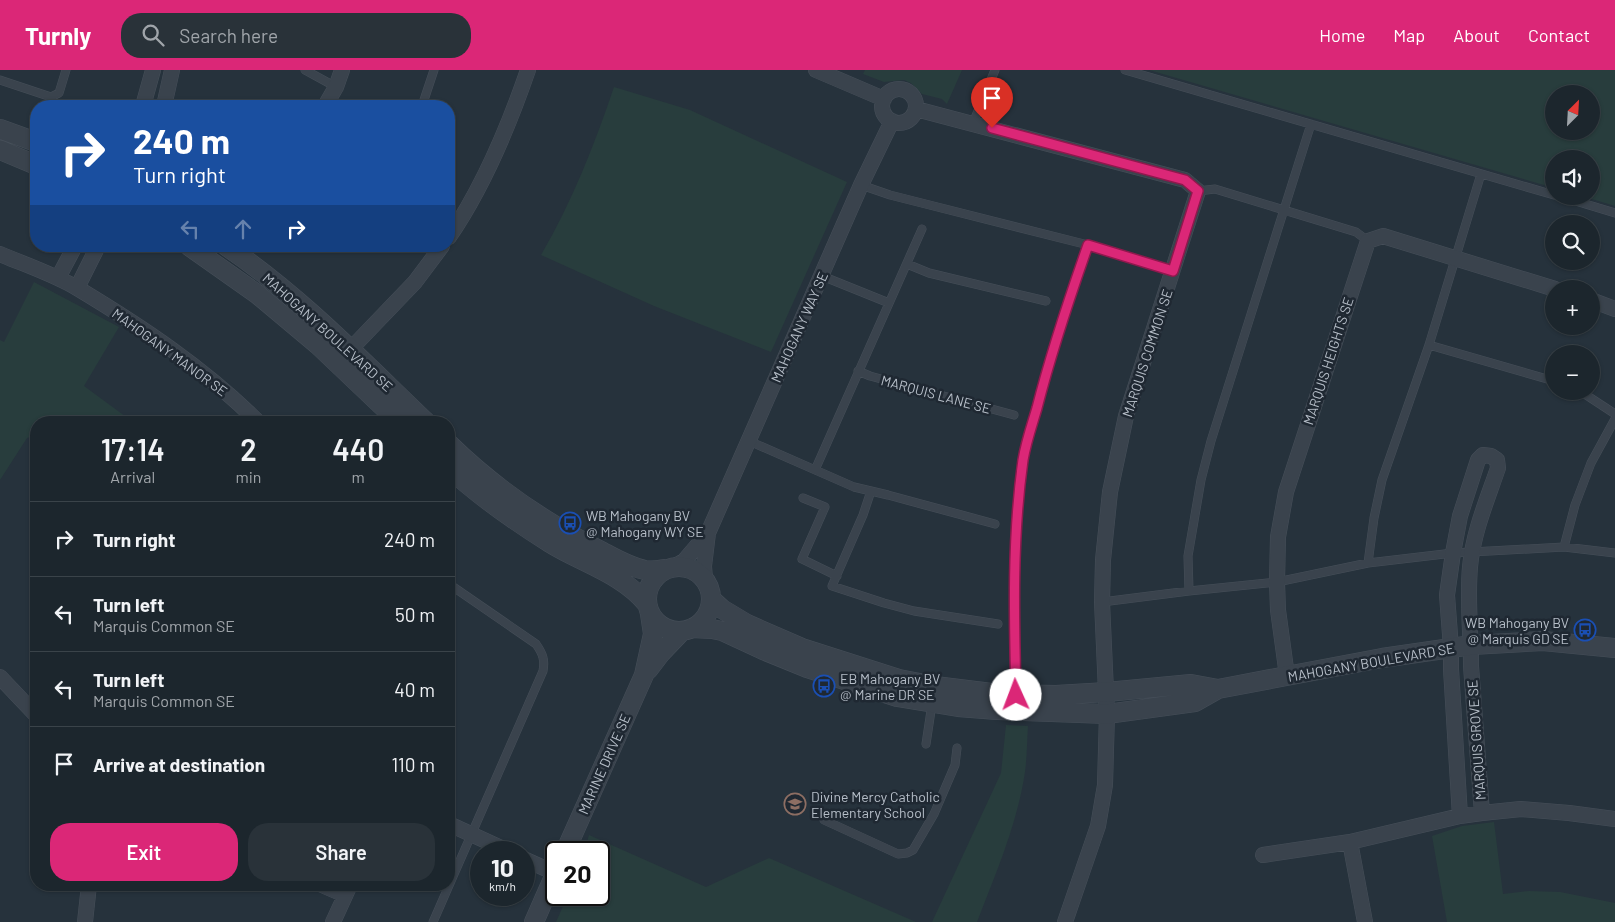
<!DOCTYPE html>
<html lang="en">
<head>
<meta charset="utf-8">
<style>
	:root { --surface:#1c262d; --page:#293239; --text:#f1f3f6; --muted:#a0a5aa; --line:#3a4349; --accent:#db2777 }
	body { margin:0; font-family:Barlow,sans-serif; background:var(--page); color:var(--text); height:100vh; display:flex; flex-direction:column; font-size:19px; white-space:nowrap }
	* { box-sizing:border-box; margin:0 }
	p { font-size:16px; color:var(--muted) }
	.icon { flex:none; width:28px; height:28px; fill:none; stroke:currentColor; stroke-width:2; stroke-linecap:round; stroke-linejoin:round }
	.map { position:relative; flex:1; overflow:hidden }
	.drawer { position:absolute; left:30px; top:346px; width:425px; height:475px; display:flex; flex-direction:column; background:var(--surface); border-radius:20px; box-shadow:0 1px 4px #0004,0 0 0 1px var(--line) }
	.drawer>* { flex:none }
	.top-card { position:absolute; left:30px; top:30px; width:425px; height:152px; border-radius:20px; box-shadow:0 1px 4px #0004,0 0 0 1px var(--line); background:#1a4fa0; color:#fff; overflow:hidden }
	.needle { width:32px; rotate:24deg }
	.controls { position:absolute; left:1545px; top:15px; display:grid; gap:10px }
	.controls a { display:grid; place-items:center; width:55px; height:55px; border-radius:50%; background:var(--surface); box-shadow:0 1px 4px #0004,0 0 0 1px var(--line); font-size:25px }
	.speed { position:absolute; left:470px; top:771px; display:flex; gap:10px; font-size:25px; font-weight:700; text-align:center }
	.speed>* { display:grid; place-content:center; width:65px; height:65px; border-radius:50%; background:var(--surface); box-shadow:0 1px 4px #0004,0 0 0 1px var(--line); line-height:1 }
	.speed small { font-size:12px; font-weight:400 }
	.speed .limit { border:2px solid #111; border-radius:8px; background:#fff; color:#111 }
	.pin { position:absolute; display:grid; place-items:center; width:42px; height:42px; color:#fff; margin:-51px -21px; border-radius:50% 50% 50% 0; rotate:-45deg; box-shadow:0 0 5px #0007 }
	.pin .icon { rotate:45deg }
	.me { position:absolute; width:55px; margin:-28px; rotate:358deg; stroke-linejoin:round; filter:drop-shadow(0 0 4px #0008) }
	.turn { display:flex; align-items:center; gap:18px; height:105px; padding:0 20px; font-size:22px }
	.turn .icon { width:65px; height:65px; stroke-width:2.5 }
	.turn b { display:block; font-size:35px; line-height:42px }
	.lanes { display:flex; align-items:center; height:48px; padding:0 20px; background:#0003; justify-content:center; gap:25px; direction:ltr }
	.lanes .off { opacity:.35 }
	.eta { display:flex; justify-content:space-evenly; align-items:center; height:85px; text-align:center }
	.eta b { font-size:30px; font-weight:600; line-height:35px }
	.primary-button { display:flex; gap:10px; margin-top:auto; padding:10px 20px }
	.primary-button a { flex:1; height:58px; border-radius:20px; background:var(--accent); color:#fff; font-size:20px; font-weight:600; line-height:58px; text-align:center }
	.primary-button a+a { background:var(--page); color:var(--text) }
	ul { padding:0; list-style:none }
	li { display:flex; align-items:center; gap:15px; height:75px; padding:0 20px; border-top:1px solid var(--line) }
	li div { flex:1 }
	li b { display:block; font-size:19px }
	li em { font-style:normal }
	header { display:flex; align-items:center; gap:30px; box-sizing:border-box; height:70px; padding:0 25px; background:var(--accent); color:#fff }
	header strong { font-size:24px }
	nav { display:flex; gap:28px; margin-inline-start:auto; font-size:18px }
	.search { width:350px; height:45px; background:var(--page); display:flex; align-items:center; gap:12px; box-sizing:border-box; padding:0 18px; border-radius:20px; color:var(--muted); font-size:19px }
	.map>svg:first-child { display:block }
</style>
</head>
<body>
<header>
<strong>Turnly</strong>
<div class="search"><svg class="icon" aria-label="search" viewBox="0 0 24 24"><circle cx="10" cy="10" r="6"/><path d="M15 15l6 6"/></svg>Search here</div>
<nav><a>Home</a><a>Map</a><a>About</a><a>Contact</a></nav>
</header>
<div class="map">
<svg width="1615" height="852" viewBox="0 0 1615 852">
	<rect width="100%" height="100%" fill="#26323c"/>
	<path fill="#283d3d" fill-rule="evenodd" d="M 865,0 L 962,0 L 947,34 L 942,29 L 922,24 L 911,13 L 904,10 L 884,12 L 863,4 Z
		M 1149,0 L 1615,0 L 1615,136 L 1582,126 L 1591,126 L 1591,89 L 1554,89 L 1554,118 ZM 1554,24 L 1591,24 L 1591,61 L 1554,61 Z
		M 614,17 L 690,40 L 847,112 L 771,282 L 654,236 L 541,185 C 572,132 594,76 614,17 Z
		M 34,212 L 119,257 L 84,316 L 133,352 L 36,352 L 36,365 L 27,368 L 0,410 L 0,270 L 4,272 Z
		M 1006,655 L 1028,656 C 1027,671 1027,687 1025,702 C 1017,755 996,803 977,852 L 932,852 L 1001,703 Z
		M 1494,752 L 1503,824 L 1529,821 L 1560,822 L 1615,833 L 1615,852 L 1447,852 L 1432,766 L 1462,756 Z
		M 589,765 L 706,817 L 769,788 L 916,852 L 556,852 L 568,825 L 599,825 L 599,782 L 584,782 Z"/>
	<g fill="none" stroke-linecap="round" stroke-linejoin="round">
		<g stroke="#464f59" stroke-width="9">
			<path id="service" d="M 305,0 L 336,17
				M 1125,0 L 1554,125
				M 0,10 L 51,27 L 59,23 L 66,0
				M 422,36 L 434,0
				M 973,53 L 995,0
				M 861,115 L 890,125 L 1108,180 L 1173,201
				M 1198,121 L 1215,119 L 1356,162 L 1368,171
				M 1559,126 L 1615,143
				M 907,194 L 929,203 L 1046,231
				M 822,206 L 889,233
				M 1429,275 L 1554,311
				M 858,301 L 870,306 L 1014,345
				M 1580,321 L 1615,344
				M 749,371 L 854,417 L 888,425 L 995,454
				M 815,400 L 922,159
				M 871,421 L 863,445 L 832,516 L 884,533 L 914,541 L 998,554
				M 803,428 L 825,437 L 802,489 L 837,506
				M 1564,477 L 1575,435 L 1591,393 L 1615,349
				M 1368,493 L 1374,448 L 1382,410 L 1429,275 L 1481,104
				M 1189,521 L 1188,486 L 1201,410 L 1211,371 L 1311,54
				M 1102,532 L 1189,521 L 1277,512 L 1368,493 L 1453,483 L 1564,477 L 1615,483
				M 1016,623 C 1014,545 1011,466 1024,389 C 1026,372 1032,354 1037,338 C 1051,282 1069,229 1088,175
				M 926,674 L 932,634
				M 824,750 L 898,784 L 907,783 L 913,780 L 934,744 L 955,695 L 957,678
				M 433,852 L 543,601 C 545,590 543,584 536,574 L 449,514"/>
		</g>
		<g stroke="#464f59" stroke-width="16">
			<path id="minor" d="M 816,0 L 884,29
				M882 36a17 17 0 1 1 34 0a17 17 0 1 1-34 0Z
				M 143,36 L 153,0
				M 164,36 L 172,0
				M 325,36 L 336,17 L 342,0
				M 916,39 L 1185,110 L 1198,121 L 1126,346 L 1110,422 L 1103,490 L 1102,532 L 1107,644 L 1105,715 L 1098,756 L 1065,852
				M 449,167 C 484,116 508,58 528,0
				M 0,184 C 26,195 53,204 77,218 C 142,257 205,299 258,352
				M 58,208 L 75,176
				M 77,218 L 98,176
				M 1591,230 L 1615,239
				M 344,286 L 415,212 L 442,176
				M 675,496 L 684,491 L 708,463 L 861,115 L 892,51
				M 705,509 L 704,496 L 708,463
				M 1287,606 L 1278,540 L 1277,512 L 1278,467 L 1286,422 L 1368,171 L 1383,166 L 1555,219
				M 0,607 L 36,645
				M 1460,746 L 1451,599 L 1451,578 L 1447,525 L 1453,483 L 1460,446 L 1478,390 L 1483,385 L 1491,386 L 1497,390 L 1498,398 C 1487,430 1473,463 1470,497 C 1467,530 1471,563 1471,596 L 1482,743
				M 449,754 L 510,782
				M 1350,772 L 1365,852
				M 1263,785 L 1350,772 L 1460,746 L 1482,743 L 1521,739 L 1569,743 L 1615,749
				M 524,789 L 555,803
				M 322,815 L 345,825
				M 85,852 L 89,815
				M 333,852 L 350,815"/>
		</g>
		<g stroke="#464f59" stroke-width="20">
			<path id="tertiary" d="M 0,59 L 36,72
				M 0,80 L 36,95
				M 189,176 L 257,224 L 318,275 L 399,352
				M 226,176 C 300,226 362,291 426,352
				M 449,374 C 494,418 547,454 603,482 C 616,489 630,497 645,500 C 651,501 658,500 664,499
				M 449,398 C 479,426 515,451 550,473 C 582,493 623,504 647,534
				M647 529a32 32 0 1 1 64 0a32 32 0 1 1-64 0Z
				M 711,529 L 722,539 L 747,554 L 802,578 L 899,609 L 935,616 L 1000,624 L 1056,625 L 1107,622 L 1191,614 L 1218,619
				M 692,558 L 712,559 L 722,561 L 763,580 L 807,598 L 897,627 L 958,637 L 997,640 L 1107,644 L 1195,632 L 1218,619 L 1382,588 L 1472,575 L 1543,571 L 1615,578
				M 648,600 L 661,583 L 682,561
				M 565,782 L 644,605 L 653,564 L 650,544
				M 534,852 L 556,802"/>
		</g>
		<use href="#service" stroke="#3a434d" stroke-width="8"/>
		<use href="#minor" stroke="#3a434d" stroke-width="15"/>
		<use href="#tertiary" stroke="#3a434d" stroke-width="19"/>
	</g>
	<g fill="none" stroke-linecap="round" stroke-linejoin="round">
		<g stroke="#8e194d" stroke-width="12">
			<path id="route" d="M 992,58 L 1185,110 L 1198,121 L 1173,201 L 1088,175 C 1069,229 1051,283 1037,338 C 1032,355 1026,372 1023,390 C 1012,468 1014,546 1016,625"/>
		</g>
		<use href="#route" stroke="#db2777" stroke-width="9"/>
	</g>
	<defs>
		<g id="bus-ring" transform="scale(1.125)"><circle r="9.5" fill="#1f2832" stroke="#1a4fb4" stroke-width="1.5"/><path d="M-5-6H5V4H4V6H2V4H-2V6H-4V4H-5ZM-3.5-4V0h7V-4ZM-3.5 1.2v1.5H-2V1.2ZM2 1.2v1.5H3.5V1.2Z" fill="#1a4fb4"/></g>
		<g id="school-ring" transform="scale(1.125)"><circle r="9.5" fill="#1f2832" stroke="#8d6e63" stroke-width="1.5"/><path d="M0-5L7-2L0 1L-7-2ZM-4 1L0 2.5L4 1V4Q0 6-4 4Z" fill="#8d6e63"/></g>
	</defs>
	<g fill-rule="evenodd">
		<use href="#bus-ring" x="570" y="453"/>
		<use href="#bus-ring" x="1585" y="560"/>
		<use href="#bus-ring" x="824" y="616"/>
		<use href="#school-ring" x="795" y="734"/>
	</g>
	<g text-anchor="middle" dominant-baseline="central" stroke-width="5" stroke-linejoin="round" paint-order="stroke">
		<g font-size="14" fill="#b6bec8" stroke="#1f2832">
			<text transform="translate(799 257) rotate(-66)">MAHOGANY WAY SE</text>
			<text transform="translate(328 262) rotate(42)">MAHOGANY BOULEVARD SE</text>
			<text transform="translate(170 282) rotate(36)">MAHOGANY MANOR SE</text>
			<text transform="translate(1147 283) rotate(-72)">MARQUIS COMMON SE</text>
			<text transform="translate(1328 291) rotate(-72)">MARQUIS HEIGHTS SE</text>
			<text transform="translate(936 324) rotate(15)">MARQUIS LANE SE</text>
			<text transform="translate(1371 592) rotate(-10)">MAHOGANY BOULEVARD SE</text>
			<text transform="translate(1476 670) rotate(-94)">MARQUIS GROVE SE</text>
			<text transform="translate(604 694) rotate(-66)">MARINE DRIVE SE</text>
		</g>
		<g font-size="14" fill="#b6bec8" stroke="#1f2832" text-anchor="start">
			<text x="586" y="445">WB Mahogany BV<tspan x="586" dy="16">@ Mahogany WY SE</tspan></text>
			<text x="1569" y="552" text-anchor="end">WB Mahogany BV<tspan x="1569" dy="16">@ Marquis GD SE</tspan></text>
			<text x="840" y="608">EB Mahogany BV<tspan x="840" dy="16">@ Marine DR SE</tspan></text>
			<text x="811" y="726">Divine Mercy Catholic<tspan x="811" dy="16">Elementary School</tspan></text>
		</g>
	</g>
</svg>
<div class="controls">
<a><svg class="needle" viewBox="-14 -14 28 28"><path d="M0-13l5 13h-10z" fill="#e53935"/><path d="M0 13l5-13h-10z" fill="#a0a5aa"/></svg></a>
<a><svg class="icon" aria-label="sound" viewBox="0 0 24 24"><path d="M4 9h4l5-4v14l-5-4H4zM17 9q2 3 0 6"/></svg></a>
<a><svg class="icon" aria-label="search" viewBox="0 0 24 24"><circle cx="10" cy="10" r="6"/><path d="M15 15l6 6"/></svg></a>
<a>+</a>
<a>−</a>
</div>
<div class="speed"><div>10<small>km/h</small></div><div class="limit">20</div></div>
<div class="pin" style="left:992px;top:58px;background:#d93025"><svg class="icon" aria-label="arrive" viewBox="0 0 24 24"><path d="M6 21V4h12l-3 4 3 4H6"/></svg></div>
<svg class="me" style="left:1016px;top:625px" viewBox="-20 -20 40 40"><circle r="19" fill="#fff"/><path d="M0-13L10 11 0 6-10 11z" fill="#db2777"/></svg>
<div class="top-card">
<div class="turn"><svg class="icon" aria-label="right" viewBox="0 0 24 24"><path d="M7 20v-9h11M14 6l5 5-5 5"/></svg><div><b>240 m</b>Turn right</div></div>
<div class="lanes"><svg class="icon off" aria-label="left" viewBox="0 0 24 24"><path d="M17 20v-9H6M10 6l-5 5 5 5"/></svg><svg class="icon off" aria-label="ahead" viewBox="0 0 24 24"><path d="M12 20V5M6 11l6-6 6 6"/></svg><svg class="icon" aria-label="right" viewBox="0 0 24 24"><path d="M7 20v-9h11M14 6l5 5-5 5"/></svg></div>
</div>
<section class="drawer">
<div class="eta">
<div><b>17:14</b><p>Arrival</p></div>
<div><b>2</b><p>min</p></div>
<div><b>440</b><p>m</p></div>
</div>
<ul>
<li><svg class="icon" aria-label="right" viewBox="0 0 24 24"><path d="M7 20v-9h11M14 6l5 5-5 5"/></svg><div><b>Turn right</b></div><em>240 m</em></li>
<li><svg class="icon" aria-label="left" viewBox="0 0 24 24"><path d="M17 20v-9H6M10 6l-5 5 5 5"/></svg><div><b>Turn left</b><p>Marquis Common SE</p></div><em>50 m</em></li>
<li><svg class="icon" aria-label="left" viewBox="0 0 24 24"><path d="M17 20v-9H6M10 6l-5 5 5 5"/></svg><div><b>Turn left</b><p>Marquis Common SE</p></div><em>40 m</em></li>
<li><svg class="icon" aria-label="arrive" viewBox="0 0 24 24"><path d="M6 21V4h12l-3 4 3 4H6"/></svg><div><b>Arrive at destination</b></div><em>110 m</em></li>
</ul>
<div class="primary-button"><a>Exit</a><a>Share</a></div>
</section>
</div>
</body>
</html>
